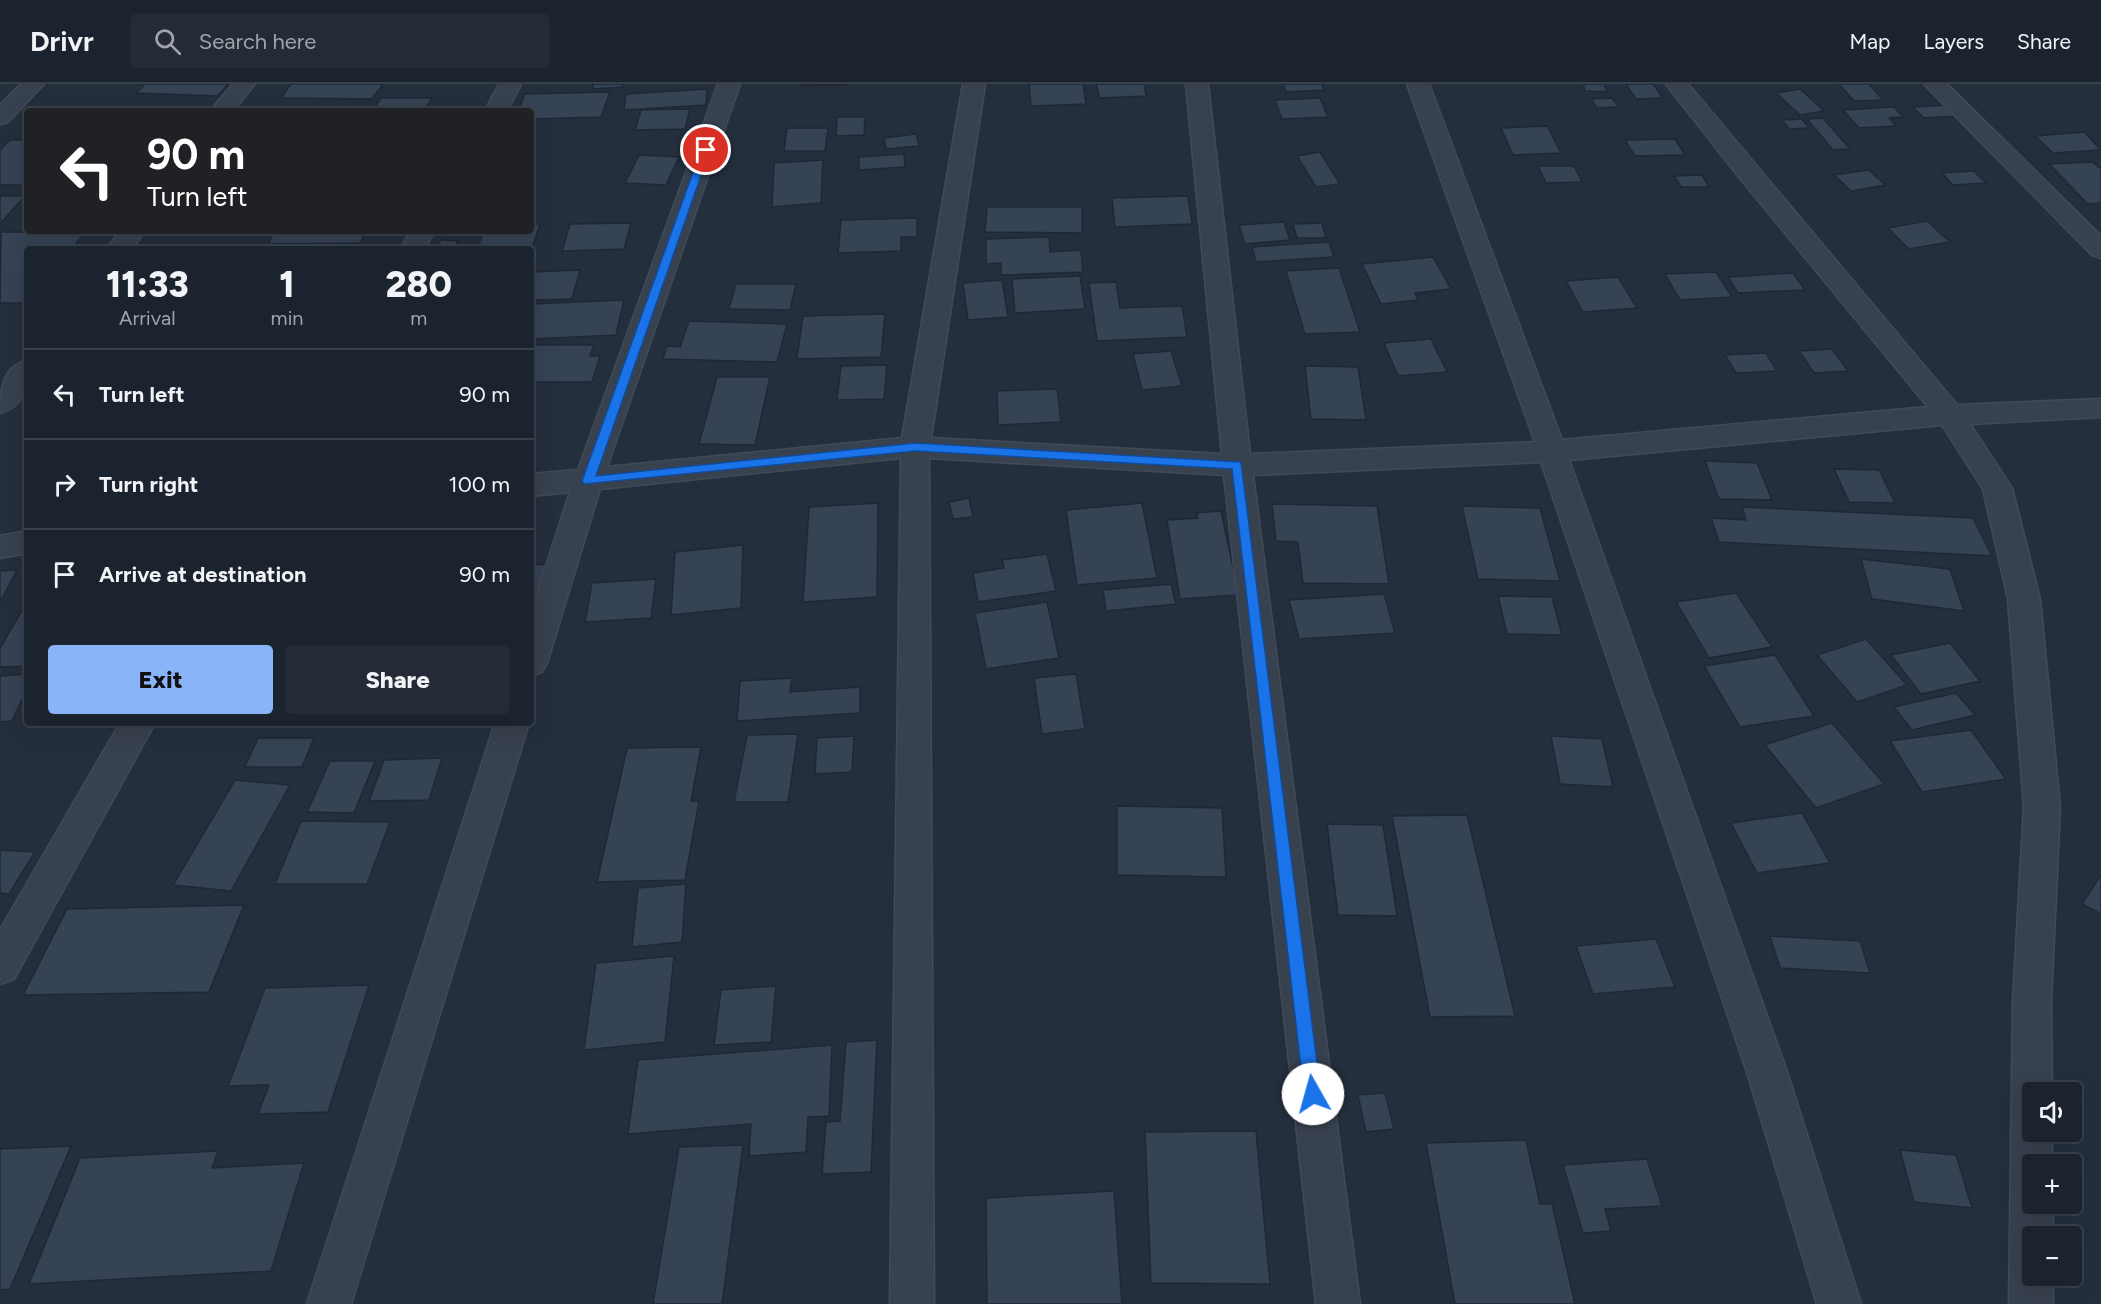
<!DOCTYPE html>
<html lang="en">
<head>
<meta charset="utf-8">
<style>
	:root { --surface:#1b232e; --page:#242b36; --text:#f1f3f6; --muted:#a0a4aa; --line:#39404a; --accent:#8ab4f8 }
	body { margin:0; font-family:Figtree,sans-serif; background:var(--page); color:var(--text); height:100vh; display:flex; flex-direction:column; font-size:22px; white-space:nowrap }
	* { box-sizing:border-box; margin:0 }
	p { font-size:20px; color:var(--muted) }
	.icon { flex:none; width:33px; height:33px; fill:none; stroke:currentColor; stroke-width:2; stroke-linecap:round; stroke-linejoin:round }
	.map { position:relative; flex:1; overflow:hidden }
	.drawer { position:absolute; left:24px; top:162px; width:510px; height:480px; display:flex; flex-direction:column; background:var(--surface); border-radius:6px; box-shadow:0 6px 24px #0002,0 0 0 2px var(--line) }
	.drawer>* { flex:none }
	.top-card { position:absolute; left:24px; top:24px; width:510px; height:126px; border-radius:6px; box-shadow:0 6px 24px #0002,0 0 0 2px var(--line); background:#202124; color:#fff; overflow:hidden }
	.buttons { position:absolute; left:2022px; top:998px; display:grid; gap:12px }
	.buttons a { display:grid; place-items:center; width:60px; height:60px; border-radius:6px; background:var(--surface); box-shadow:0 6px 24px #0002,0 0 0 2px var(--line); font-size:30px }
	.pin { position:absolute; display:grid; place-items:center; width:51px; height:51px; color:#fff; margin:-26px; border:3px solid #fff; border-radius:50%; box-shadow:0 2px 6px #0007 }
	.me { position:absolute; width:66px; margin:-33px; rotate:353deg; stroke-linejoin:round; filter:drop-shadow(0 0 4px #0008) }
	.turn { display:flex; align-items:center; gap:21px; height:126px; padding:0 24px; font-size:27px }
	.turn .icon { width:78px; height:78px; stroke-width:2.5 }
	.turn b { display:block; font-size:42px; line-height:51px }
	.eta { display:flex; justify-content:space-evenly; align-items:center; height:102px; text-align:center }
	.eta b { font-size:36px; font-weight:800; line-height:42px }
	.cta { display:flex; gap:12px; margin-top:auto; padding:12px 24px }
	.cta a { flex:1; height:69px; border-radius:6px; background:var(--accent); color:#111; font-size:24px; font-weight:800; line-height:69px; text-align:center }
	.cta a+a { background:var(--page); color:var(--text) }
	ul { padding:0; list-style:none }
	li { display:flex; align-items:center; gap:18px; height:90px; padding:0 24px; border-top:2px solid var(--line) }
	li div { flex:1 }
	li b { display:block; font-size:22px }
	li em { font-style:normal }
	header { display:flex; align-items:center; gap:36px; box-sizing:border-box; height:84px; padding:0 30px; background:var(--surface); border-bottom:2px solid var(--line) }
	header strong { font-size:28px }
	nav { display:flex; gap:33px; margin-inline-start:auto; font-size:21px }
	.search { width:420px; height:54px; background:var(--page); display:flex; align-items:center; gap:15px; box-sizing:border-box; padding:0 21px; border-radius:6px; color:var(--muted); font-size:22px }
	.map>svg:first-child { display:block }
</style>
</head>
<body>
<header>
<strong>Drivr</strong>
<div class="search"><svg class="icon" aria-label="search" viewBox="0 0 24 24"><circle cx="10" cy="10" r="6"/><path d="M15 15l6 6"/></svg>Search here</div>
<nav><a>Map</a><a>Layers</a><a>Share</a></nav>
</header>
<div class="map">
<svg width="2101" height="1220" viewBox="0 0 2101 1220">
	<rect width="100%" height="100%" fill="#242f3e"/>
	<path fill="#364354" stroke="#1f2835" stroke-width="1.5" d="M 145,0 L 228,0 L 218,12 L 136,9 Z
		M 291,0 L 383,0 L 372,15 L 281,14 Z
		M 593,0 L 623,0 L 623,3 L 593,5 Z
		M 803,0 L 849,0 L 802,2 Z
		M 1029,0 L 1083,0 L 1086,20 L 1031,22 Z
		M 1096,0 L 1144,0 L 1146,12 L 1100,14 Z
		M 1283,0 L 1322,0 L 1324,6 L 1286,8 Z
		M 1583,0 L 1604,0 L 1607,8 L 1585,7 Z
		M 1626,0 L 1653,0 L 1663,14 L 1636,15 Z
		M 1839,0 L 1869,0 L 1883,16 L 1854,17 Z
		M 707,5 L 706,21 L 624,26 L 626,10 Z
		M 1800,5 L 1824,27 L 1800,31 L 1776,9 Z
		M 610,8 L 601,33 L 531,35 L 531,27 L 518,27 L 525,10 Z
		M 381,14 L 432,14 L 424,27 L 372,27 Z
		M 1320,14 L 1328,33 L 1282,35 L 1275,16 Z
		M 1612,14 L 1619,23 L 1597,24 L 1591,15 Z
		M 1948,21 L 1960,32 L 1924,34 L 1913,23 Z
		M 1894,23 L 1903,33 L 1889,34 L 1896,42 L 1859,44 L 1843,26 Z
		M 690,25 L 685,45 L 635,46 L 641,26 Z
		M 837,33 L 865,33 L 864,51 L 836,52 Z
		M 1823,34 L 1850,65 L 1833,66 L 1807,35 Z
		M 1802,35 L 1809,44 L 1789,45 L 1782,36 Z
		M 1547,42 L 1561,69 L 1513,71 L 1501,44 Z
		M 787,44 L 828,44 L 825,67 L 784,67 Z
		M 2084,48 L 2101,66 L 2053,69 L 2035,52 Z
		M 916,50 L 919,62 L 886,65 L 884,54 Z
		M 1675,55 L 1685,71 L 1635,72 L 1625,56 Z
		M 10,56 L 27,56 L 27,101 L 0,101 L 0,66 Z
		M 1320,68 L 1340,100 L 1316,103 L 1297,72 Z
		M 904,70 L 905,83 L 859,86 L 859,73 Z
		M 639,71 L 679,73 L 666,101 L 625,99 Z
		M 823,76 L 821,119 L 772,123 L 774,79 Z
		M 2092,78 L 2101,85 L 2101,119 L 2088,120 L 2049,80 Z
		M 1538,82 L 1574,82 L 1582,98 L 1546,99 Z
		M 1869,86 L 1885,101 L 1851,107 L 1834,91 Z
		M 1974,87 L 1986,99 L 1953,101 L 1942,89 Z
		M 1702,91 L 1709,103 L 1681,103 L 1674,92 Z
		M 0,112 L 25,112 L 0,140 Z
		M 1188,112 L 1192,140 L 1115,143 L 1112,114 Z
		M 987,123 L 1082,123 L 1082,149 L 985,148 Z
		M 917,134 L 917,153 L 901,153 L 901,167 L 838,169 L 841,136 Z
		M 1927,137 L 1950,158 L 1909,165 L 1888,144 Z
		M 1284,138 L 1290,156 L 1245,160 L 1239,141 Z
		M 631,139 L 624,165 L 562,167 L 570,140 Z
		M 1322,139 L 1326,154 L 1297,154 L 1293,140 Z
		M 531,140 L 540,140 L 532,164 L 477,164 L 484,147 L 531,147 Z
		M 275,147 L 366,147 L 360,159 L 268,160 Z
		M 1,148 L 85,148 L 72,165 L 27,165 L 27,219 L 0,219 Z
		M 1049,153 L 1050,168 L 1081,166 L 1083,188 L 1001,191 L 1001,179 L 986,180 L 986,155 Z
		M 441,156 L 458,157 L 453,165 L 435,165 Z
		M 1329,158 L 1334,173 L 1256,178 L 1252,163 Z
		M 265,162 L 263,165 L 183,165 L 184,163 Z
		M 1433,173 L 1451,205 L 1415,209 L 1418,216 L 1381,220 L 1362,180 Z
		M 1339,184 L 1360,248 L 1305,250 L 1286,187 Z
		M 580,186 L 572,215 L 531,216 L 531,188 Z
		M 1716,188 L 1732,213 L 1680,216 L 1665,190 Z
		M 1793,189 L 1805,206 L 1738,209 L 1728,193 Z
		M 1080,192 L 1085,225 L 1015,229 L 1012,195 Z
		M 1618,193 L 1637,224 L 1583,228 L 1566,197 Z
		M 1002,196 L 1008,233 L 968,236 L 963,199 Z
		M 1116,198 L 1120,224 L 1182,222 L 1187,253 L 1097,257 L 1089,199 Z
		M 736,200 L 796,200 L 790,226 L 729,225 Z
		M 624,216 L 616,251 L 531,255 L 531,220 Z
		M 885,230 L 881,273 L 797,275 L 803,232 Z
		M 689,237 L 787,240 L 777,278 L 663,275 L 667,262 L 680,263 Z
		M 1431,255 L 1447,288 L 1398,292 L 1384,259 Z
		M 531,261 L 594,261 L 590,272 L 600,272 L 592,298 L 531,298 Z
		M 1832,265 L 1848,287 L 1814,289 L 1799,267 Z
		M 1171,267 L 1182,302 L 1142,306 L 1133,270 Z
		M 1766,269 L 1777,287 L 1736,289 L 1725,271 Z
		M 887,281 L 884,315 L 837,316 L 841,282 Z
		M 1305,282 L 1358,283 L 1366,336 L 1311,335 Z
		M 717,293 L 770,293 L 755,361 L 699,360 Z
		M 1057,305 L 1061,338 L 998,341 L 997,307 Z
		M 1705,377 L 1757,379 L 1772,416 L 1719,415 Z
		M 1834,385 L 1879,386 L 1895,419 L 1849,418 Z
		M 969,414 L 973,433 L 953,435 L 949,418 Z
		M 878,419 L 877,513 L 803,518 L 809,423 Z
		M 1142,419 L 1157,494 L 1077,501 L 1066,426 Z
		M 1272,420 L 1377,422 L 1389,500 L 1303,499 L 1298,458 L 1276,457 Z
		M 1462,422 L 1540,424 L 1560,497 L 1478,495 Z
		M 1742,423 L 1973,434 L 1992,472 L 1719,458 L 1711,434 L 1746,436 Z
		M 1221,427 L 1239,511 L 1180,515 L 1167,436 L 1198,434 L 1196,429 Z
		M 743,461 L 741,524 L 671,531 L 675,468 Z
		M 1047,470 L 1056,507 L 978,518 L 973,489 L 1004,484 L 1002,476 Z
		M 1861,475 L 1950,485 L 1964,527 L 1872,515 Z
		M 531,480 L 548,481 L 531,521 Z
		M 17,486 L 0,518 L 0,487 Z
		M 656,495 L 651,534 L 585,538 L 592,499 Z
		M 1171,500 L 1176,520 L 1106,527 L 1103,506 Z
		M 1736,509 L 1772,563 L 1709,574 L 1676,518 Z
		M 1384,510 L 1395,549 L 1299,555 L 1289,516 Z
		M 1498,512 L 1552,513 L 1562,551 L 1507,550 Z
		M 27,518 L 27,582 L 0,583 L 0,564 Z
		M 1047,518 L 1059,574 L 986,585 L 975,529 Z
		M 1866,555 L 1907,601 L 1857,618 L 1817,571 Z
		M 1950,559 L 1980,597 L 1921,610 L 1891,571 Z
		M 1775,571 L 1814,632 L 1740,643 L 1704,582 Z
		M 27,590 L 27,604 L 12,637 L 0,638 L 0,592 Z
		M 1076,590 L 1085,645 L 1042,650 L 1034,594 Z
		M 792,594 L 790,608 L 860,603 L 860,629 L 737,637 L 740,597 Z
		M 1956,609 L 1975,631 L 1912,646 L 1894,623 Z
		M 1832,639 L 1884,700 L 1816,724 L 1765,661 Z
		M 1971,646 L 2006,695 L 1922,708 L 1890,657 Z
		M 798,650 L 788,718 L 734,718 L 747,651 Z
		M 854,652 L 852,688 L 815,690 L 817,654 Z
		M 1551,652 L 1602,655 L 1613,703 L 1560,700 Z
		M 258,654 L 314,654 L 302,683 L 245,683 Z
		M 701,663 L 691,717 L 699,717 L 685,796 L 597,798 L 627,664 Z
		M 442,674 L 429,716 L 369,717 L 384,676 Z
		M 330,677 L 375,677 L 354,729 L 307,728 Z
		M 235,696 L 290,701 L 231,807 L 173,801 Z
		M 1117,722 L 1222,724 L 1226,793 L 1117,791 Z
		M 1802,729 L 1830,779 L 1757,789 L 1731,739 Z
		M 1467,731 L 1515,932 L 1430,933 L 1392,732 Z
		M 301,737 L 390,738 L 367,800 L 275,800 Z
		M 1327,740 L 1383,741 L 1397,832 L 1338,831 Z
		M 0,766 L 35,768 L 9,810 L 0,809 Z
		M 2101,791 L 2101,830 L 2082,820 Z
		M 686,800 L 682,858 L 632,863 L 638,804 Z
		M 244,821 L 209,908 L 23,911 L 67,825 Z
		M 1770,852 L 1860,857 L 1870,889 L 1780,884 Z
		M 1656,855 L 1675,903 L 1593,910 L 1576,862 Z
		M 674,872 L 665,958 L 584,966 L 596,879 Z
		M 369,901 L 328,1028 L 258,1030 L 269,1001 L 228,1002 L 265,904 Z
		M 776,902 L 771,958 L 714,961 L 721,906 Z
		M 877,956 L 871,1088 L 822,1090 L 826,1038 L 840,1037 L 846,958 Z
		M 832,961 L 829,1032 L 808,1033 L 806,1068 L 749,1072 L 751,1040 L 628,1050 L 638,976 Z
		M 1385,1009 L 1394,1045 L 1366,1048 L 1358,1011 Z
		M 1256,1047 L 1270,1200 L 1151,1199 L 1145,1048 Z
		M 1526,1056 L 1540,1120 L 1552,1120 L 1575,1220 L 1455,1220 L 1426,1059 Z
		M 743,1061 L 722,1220 L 653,1220 L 679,1063 Z
		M 71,1062 L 10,1205 L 0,1206 L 0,1065 Z
		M 1900,1066 L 1956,1071 L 1972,1124 L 1914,1118 Z
		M 218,1067 L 212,1084 L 304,1079 L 271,1187 L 29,1200 L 80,1074 Z
		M 1647,1075 L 1662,1122 L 1605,1125 L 1611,1147 L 1583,1149 L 1563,1081 Z
		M 1114,1107 L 1122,1220 L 987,1220 L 986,1114 Z"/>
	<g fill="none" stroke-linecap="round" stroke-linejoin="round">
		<g stroke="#414a57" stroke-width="3">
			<path id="street" d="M 21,0 L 44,0 L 8,38 L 0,40 L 0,21 Z
				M 233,0 L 255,0 L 233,27 L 210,27 Z
				M 499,0 L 521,0 L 507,27 L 485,27 Z
				M 718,0 L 740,0 L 607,383 L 902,354 L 963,0 L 985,0 L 931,354 L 1222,370 L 1186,0 L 1208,0 L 1250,370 L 1535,358 L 1407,0 L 1429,0 L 1562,356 L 1928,323 L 1739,93 L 1666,0 L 1688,0 L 1957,321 L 2101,315 L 2101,333 L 1970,340 L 2012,404 L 2040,515 L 2060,723 L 2051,917 L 2052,1008 L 2032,1008 L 2032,1047 L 2052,1047 L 2052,1080 L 2032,1080 L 2032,1119 L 2053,1119 L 2053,1152 L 2032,1152 L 2032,1191 L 2053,1191 L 2053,1220 L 2009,1220 L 2013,917 L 2024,723 L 2008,515 L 1983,405 L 1942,341 L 1569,376 L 1787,988 L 1861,1220 L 1817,1220 L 1747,988 L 1541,378 L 1253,391 L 1360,1220 L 1316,1220 L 1224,391 L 929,374 L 934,1220 L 890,1220 L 901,374 L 600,405 L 547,579 L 542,588 L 531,592 L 531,529 L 570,408 L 531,412 L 531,390 L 578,386 Z
				M 1924,0 L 1947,0 L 2101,152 L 2101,174 L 2092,171 Z
				M 120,147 L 145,147 L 132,165 L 107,165 Z
				M 411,147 L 435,147 L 424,165 L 400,165 Z
				M 27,276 C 27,299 26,322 0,329 C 0,307 2,283 27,276 Z
				M 27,447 L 27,469 L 0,474 L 0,452 Z
				M 120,639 L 155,639 L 14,895 L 0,900 L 0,846 Z
				M 495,639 L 529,639 L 351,1220 L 307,1220 Z"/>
		</g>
		<use href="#street" fill="#38414e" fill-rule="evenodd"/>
	</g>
	<path fill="#1a73e8" stroke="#114b97" stroke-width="1.5" d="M 706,63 L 710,66 L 596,392 L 915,359 L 1241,378 L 1321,1010 L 1319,1016 L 1313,1019 L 1307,1016 L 1304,1010 L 1232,385 L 915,367 L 584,400 L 582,397 L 701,66 Z"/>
</svg>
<div class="buttons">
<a><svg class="icon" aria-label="sound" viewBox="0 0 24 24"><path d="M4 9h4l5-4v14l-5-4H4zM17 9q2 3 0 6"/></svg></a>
<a>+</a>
<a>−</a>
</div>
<div class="pin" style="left:706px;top:66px;background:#d93025"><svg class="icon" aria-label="arrive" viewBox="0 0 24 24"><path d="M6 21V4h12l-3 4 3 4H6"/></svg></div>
<svg class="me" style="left:1313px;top:1010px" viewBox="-20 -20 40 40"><circle r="19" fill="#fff"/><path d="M0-13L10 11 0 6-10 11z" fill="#1a73e8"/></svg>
<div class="top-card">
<div class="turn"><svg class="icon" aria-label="left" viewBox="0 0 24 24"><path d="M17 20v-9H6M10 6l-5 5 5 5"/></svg><div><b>90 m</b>Turn left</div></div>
</div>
<section class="drawer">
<div class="eta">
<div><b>11:33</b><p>Arrival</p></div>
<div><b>1</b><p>min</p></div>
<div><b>280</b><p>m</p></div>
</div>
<ul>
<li><svg class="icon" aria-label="left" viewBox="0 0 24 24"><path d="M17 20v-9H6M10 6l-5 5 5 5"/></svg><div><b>Turn left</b></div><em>90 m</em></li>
<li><svg class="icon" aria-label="right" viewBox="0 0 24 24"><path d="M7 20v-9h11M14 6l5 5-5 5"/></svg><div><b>Turn right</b></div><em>100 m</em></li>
<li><svg class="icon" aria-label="arrive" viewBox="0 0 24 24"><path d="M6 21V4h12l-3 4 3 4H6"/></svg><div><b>Arrive at destination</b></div><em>90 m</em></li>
</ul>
<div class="cta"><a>Exit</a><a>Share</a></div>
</section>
</div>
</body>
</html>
